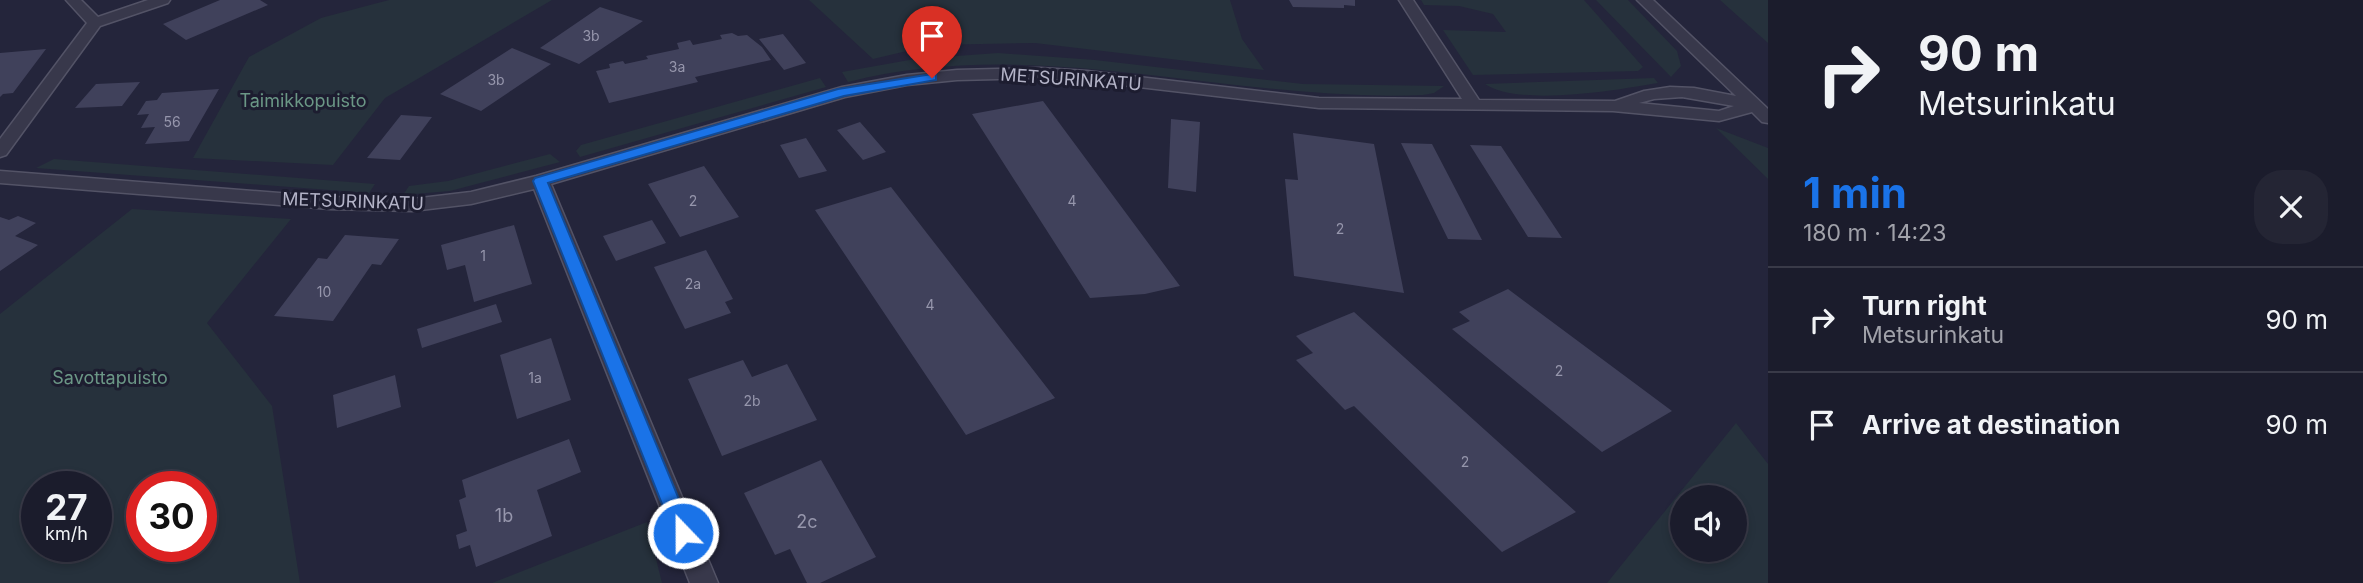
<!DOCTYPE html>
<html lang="en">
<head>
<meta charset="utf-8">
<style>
	:root { --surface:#1b1c2c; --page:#242534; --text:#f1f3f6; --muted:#a0a1a9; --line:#393a48; --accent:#1a73e8 }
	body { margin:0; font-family:Inter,sans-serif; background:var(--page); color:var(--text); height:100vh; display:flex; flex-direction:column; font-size:26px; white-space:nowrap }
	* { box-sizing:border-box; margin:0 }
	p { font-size:23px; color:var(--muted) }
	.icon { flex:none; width:38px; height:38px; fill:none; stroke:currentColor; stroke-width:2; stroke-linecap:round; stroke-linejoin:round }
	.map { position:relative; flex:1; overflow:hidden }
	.drawer { display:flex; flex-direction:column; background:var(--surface); width:595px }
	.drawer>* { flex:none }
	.banner { background:#1b1c2c; color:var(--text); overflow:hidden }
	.controls { position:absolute; left:1670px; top:485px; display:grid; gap:14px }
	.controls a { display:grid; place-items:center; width:77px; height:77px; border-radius:50%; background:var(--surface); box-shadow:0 4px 10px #0003,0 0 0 2px var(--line); font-size:35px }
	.speed { position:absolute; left:21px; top:471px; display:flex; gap:14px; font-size:35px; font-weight:700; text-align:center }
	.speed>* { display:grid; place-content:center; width:91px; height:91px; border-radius:50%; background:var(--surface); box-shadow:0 4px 10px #0003,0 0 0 2px var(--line); line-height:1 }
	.speed small { font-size:18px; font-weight:400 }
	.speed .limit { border:10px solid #d22; background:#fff; color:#111 }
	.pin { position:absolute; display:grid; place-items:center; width:60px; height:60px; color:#fff; margin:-72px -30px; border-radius:50% 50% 50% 0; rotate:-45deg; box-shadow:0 0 7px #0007 }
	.pin .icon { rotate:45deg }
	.me { position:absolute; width:77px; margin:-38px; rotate:338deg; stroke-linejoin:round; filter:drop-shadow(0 0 5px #0008) }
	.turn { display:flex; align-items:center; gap:24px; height:147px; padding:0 35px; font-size:32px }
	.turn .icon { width:91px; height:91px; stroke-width:2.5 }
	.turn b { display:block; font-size:49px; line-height:60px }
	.round { display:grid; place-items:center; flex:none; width:74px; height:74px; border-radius:28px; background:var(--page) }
	.summary { display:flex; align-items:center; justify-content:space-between; height:119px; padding:0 35px }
	h1 { font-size:42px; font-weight:700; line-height:52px; color:var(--accent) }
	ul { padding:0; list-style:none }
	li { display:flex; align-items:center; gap:21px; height:105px; padding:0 35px; border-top:2px solid var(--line) }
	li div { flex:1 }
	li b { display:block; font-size:26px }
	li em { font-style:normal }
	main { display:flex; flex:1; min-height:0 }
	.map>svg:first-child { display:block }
</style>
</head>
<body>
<main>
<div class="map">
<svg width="1768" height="583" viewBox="0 0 1768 583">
	<rect width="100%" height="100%" fill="#24253b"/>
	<path fill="#26313c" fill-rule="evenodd" d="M 389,0 L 552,0 L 385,98 L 333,165 L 193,158 L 249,57 L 321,18 Z
		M 809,0 L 1230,0 L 1242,39 L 1264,70 L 1035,43 L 932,45 L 873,59 Z
		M 1421,0 L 1584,0 L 1643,67 L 1638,71 L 1473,75 L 1443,30 L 1506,32 L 1493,14 L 1459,6 L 1424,5 Z
		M 1596,0 L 1628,0 L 1677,51 L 1681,66 L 1671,77 Z
		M 1720,0 L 1768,0 L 1768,43 Z
		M 998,53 L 1095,60 L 1303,84 L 1444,86 L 1434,93 L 1423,95 C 1231,103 1038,33 848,82 L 842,72 L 915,59 Z
		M 820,78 L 826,87 L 580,157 L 576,151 L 581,145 Z
		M 1654,78 L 1658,83 C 1617,90 1519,107 1485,84 Z
		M 1716,128 L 1768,148 L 1768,179 Z
		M 550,154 L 560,162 L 450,191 L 403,195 L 409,186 L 448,181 Z
		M 54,159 L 375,184 L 369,193 L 36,168 Z
		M 132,209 L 291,219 L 207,323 L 272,406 L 300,583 L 0,583 L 0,314 ZM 37,486 L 96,486 L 96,546 L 37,546 ZM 142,486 L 201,486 L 201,546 L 142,546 Z
		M 1736,423 L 1768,464 L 1768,583 L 1607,583 ZM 1682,497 L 1734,497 L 1734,550 L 1682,550 Z
		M 647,522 L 662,583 L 492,583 Z"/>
	<path fill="#40415b" d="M 220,0 L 260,0 L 268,5 L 186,40 L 163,24 Z
		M 1289,0 L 1355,0 L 1355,6 L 1344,5 L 1344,8 L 1293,7 Z
		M 600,7 L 643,21 L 579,64 L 540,48 Z
		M 732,33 L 738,36 L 747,35 L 762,47 L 771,60 L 695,77 L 698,82 L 609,103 L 596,71 L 610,68 L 609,64 L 623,61 L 625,64 L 648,59 L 646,56 L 679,49 L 677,43 L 690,40 L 693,45 L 722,39 L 720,35 Z
		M 783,34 L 806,63 L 784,70 L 759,39 Z
		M 512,48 L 551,64 L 481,111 L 440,94 Z
		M 46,49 L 13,93 L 3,94 L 0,97 L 0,53 Z
		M 140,82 L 122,106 L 75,108 L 96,84 Z
		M 219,89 L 189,141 L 145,144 L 155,127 L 141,128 L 149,114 L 137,115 L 146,101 L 157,100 L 162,93 Z
		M 1043,101 L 1180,286 L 1145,294 L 1090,298 L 972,114 Z
		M 401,115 L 432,117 L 400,160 L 367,158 Z
		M 1171,119 L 1200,122 L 1196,192 L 1168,188 Z
		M 860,122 L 886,152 L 863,160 L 837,130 Z
		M 1293,133 L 1374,144 L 1404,293 L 1294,276 L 1285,179 L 1298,180 Z
		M 806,138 L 827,171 L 799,178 L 780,145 Z
		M 1401,143 L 1432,144 L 1482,240 L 1448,239 Z
		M 1470,145 L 1501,146 L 1562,238 L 1528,237 Z
		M 704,166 L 739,217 L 680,237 L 648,184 Z
		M 891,187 L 1055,398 L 966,435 L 815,210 Z
		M 18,216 L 36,223 L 15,236 L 38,245 L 0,271 L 0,217 L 9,220 Z
		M 652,220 L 666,243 L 616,261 L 603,236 Z
		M 514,225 L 532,284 L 474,302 L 465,265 L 447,270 L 441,245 Z
		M 345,235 L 399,239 L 381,265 L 372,264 L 333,321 L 274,316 L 318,258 L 327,259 Z
		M 706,250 L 733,299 L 725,302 L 731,313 L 685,329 L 654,267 Z
		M 1508,289 L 1672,411 L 1602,452 L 1452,329 L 1470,321 L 1459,312 Z
		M 496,304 L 502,322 L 422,348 L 417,329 Z
		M 1354,312 L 1576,512 L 1502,552 L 1354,406 L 1345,410 L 1296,360 L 1313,353 L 1296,336 Z
		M 551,338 L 571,400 L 517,419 L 500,355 Z
		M 743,360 L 752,377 L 787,364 L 817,420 L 722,456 L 688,379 Z
		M 395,375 L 401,407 L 337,428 L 333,395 Z
		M 569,439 L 581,472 L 537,490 L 552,536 L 476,567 L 470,545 L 459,549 L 456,535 L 467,531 L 459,500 L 466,497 L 462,480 Z
		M 821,460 L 876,557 L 820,583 L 807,583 L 790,549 L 775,555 L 744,493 Z"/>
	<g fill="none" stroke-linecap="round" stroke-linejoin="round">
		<g stroke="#535366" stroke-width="3">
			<path id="minor" d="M 66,0 L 81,0 L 98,17 L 148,0 L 170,0 L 168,3 L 100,26 L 6,155 L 0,157 L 0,139 L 87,23 Z
				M 1399,0 L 1413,0 L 1479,100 L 1615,101 L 1644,91 L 1670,87 L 1694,88 L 1736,96 L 1637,0 L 1653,0 L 1768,109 L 1768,123 L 1762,122 L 1752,112 L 1719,121 L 1613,111 L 1319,108 L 1087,81 L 1040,78 L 957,80 L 907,85 L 845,97 L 551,184 L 718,583 L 690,583 L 534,189 L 471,204 L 412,211 L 330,209 L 0,183 L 0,171 L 330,197 L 412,199 L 471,192 L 536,176 L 842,87 L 907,75 L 957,70 L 1040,68 L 1087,71 L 1319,98 L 1462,99 ZM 1682,97 L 1734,106 L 1719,111 L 1639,103 L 1654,99 Z"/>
		</g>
		<use href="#minor" fill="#38384b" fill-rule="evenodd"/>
	</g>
	<path fill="#1a73e8" stroke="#114b97" stroke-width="2" d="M 932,74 L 936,75 L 936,80 L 844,96 L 548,183 L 693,533 L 690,539 L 683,542 L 676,539 L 533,181 L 535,178 L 838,89 Z"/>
	<g text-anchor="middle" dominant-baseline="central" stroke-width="6" stroke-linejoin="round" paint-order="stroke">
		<g font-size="14" fill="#9696ac">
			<text x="591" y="35">3b</text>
			<text x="677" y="66">3a</text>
			<text x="496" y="79">3b</text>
			<text x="172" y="121">56</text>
			<text x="693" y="200">2</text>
			<text x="1072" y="200">4</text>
			<text x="1340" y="228">2</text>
			<text x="483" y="255">1</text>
			<text x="693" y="283">2a</text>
			<text x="324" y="291">10</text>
			<text x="930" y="304">4</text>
			<text x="1559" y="370">2</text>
			<text x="535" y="377">1a</text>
			<text x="752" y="400">2b</text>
			<text x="1465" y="461">2</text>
		</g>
		<g font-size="18" fill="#b3b3c7" stroke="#1d1d30">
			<text transform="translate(1071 79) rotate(4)">METSURINKATU</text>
			<text transform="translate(353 201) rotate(2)">METSURINKATU</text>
		</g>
		<g font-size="18" fill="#6b9786" stroke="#1d1d30">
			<text x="303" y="100">Taimikkopuisto</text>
			<text x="110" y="377">Savottapuisto</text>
		</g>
		<g font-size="18" fill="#9696ac">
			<text x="504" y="515">1b</text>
			<text x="807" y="521">2c</text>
		</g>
	</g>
</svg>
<div class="controls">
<a><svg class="icon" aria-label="sound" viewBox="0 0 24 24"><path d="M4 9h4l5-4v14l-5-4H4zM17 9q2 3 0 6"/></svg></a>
</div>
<div class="speed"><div>27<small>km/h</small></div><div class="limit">30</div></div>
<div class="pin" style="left:932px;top:78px;background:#d93025"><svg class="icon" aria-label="arrive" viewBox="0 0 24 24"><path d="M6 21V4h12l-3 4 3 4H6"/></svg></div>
<svg class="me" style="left:683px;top:533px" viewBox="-20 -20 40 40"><circle r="17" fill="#1a73e8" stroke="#fff" stroke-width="3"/><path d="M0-11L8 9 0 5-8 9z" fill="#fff"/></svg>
</div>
<section class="drawer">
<div class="banner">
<div class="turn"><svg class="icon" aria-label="right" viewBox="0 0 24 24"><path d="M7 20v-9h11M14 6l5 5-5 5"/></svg><div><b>90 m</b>Metsurinkatu</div></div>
</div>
<div class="summary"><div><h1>1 min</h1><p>180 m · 14:23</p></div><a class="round"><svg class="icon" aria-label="close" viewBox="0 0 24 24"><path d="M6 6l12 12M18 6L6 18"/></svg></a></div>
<ul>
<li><svg class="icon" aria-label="right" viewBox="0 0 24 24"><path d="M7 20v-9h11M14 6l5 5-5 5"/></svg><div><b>Turn right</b><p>Metsurinkatu</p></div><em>90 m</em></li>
<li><svg class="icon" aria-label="arrive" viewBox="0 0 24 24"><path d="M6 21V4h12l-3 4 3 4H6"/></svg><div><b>Arrive at destination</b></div><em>90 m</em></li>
</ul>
</section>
</main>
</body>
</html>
